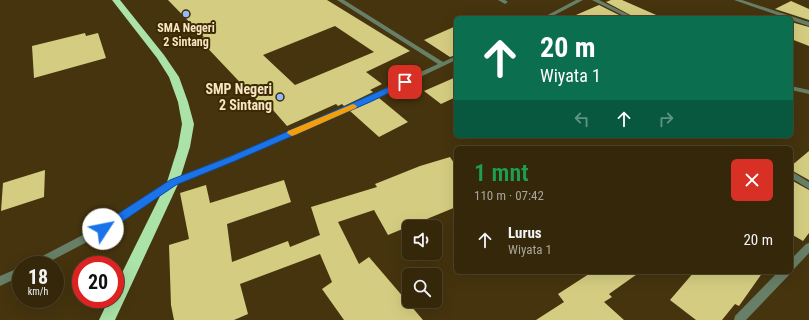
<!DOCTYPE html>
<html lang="id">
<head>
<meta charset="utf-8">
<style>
	:root { --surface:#34270a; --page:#3c2f13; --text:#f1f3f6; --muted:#a9a59c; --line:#4e442b }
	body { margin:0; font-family:"Roboto Condensed",sans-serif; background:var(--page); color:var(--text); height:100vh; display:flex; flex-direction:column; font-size:15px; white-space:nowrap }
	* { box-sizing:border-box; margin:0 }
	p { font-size:13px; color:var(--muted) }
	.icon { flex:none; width:22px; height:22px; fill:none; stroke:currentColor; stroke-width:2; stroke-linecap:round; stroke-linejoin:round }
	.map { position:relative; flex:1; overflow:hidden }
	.sheet { position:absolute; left:454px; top:146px; width:339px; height:128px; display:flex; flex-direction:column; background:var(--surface); border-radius:6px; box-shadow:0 4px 16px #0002,0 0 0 1px var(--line) }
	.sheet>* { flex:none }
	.banner { position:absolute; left:454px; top:16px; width:339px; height:122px; border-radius:6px; box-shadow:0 4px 16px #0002,0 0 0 1px var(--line); background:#0b6e4f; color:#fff; overflow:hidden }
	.buttons { position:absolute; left:402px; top:220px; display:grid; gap:8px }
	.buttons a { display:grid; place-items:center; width:40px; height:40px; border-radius:6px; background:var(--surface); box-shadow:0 4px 16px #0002,0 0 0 1px var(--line); font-size:20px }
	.speed { position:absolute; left:12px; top:256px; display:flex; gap:8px; font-size:20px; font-weight:700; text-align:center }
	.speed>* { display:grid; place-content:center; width:52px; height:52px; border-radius:50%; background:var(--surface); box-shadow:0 4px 16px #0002,0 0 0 1px var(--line); line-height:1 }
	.speed small { font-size:10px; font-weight:400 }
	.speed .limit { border:6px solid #d22; background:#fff; color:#111 }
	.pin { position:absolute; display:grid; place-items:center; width:34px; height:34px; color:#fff; margin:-17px; border-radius:8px; box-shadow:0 2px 6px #0006 }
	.me { position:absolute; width:44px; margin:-22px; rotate:56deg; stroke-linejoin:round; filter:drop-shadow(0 0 3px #0008) }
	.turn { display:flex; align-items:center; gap:14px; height:84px; padding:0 20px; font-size:18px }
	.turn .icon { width:52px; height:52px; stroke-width:2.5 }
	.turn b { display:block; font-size:28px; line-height:34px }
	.lanes { display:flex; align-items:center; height:38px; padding:0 20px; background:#0003; justify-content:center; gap:20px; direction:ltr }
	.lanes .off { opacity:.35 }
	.round { display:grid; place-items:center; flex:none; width:42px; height:42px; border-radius:6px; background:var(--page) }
	.overview { display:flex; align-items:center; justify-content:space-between; height:68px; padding:0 20px }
	h1 { font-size:24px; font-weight:600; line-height:30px; color:#1e9e55 }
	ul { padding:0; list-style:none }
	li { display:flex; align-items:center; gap:12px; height:52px; padding:0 20px }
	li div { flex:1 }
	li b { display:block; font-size:15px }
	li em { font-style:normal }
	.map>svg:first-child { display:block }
</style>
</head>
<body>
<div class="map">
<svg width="809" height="320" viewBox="0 0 809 320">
	<rect width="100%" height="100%" fill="#45340e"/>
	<path fill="#d4cd81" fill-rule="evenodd" d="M 168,0 L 327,0 L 410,51 L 366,72 L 382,84 L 370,90 L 373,92 L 344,106 L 342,104 L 338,106 L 336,104 L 287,126 L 273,110 L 268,112 L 199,39 L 204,37 ZM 335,26 L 374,52 L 295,85 L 263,55 Z
		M 611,0 L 622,0 L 663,18 L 636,18 L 606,2 Z
		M 791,1 L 809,9 L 809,20 L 775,9 Z
		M 599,5 L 625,18 L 569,18 Z
		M 791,22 L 809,27 L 809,46 L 791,39 Z
		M 456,26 L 456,55 L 450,57 L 424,40 Z
		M 85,33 L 86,36 L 98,33 L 106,58 L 34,78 L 32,46 Z
		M 456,77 L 456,97 L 441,104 L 424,91 Z
		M 379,98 L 408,122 L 379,137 L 350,111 Z
		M 809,151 L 809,180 L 791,170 L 791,166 Z
		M 450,157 L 456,166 L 456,207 L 388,235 L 374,210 L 338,222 L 359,264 L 369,257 L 423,320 L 344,320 L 322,289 L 332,282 L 320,254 L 240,284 L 248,314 L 234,320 L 174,320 L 171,305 L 169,245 L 189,239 L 180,193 L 206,185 L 210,203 L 284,180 L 291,202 L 227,224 L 232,262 L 288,241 L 290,247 L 320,235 L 311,207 L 377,187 L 375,184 L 420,166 Z
		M 45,170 L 44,197 L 1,211 L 3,183 Z
		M 791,180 L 809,190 L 809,233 L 803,241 L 791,234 Z
		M 592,272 L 640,272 L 609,294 L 612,297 L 604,302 L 624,320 L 536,320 L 564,302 L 558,294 Z
		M 694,272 L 763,272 L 739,306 L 735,304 L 722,320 L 696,320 L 670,300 Z"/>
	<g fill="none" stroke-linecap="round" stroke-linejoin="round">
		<path fill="#687f67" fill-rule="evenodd" d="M 172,180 L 175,181 L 176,183 L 175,185 L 106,232 L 43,265 L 29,265 L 31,262 L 100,226 Z
			M 21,267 L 21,276 L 0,286 L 0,276 Z"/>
		<path fill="#687f67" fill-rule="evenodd" d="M 337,0 L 344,0 L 443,62 L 456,56 L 456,60 C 364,104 271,147 176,184 L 170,184 L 169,182 L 170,180 C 261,145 350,105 438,64 Z
			M 498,0 L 505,0 L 508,2 L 505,4 Z
			M 576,0 L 583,0 L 549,18 L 542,18 Z
			M 592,0 L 599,0 L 635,18 L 628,18 Z
			M 734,0 L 742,0 L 809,22 L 809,26 L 791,20 L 791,18 L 786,18 Z
			M 791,86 L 809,90 L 809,94 L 791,90 Z
			M 791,171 L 809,182 L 809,189 L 791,178 Z
			M 809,243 L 809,253 L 794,269 L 791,270 L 791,259 L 806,244 Z
			M 778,272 L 790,272 L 789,275 L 746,320 L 734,320 L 735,316 Z"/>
		<path fill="#aae2a8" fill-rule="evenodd" d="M 112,0 L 120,0 L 164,55 L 179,77 L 188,102 L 194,124 L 190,147 L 179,182 L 115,320 L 99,320 L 109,299 L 115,299 L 115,287 L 167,182 L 178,147 L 182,124 L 178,102 L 169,77 L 157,58 Z"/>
	</g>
	<path fill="#1a73e8" stroke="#114b97" d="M 405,80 L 409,82 L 408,84 L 370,102 L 235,161 L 176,185 L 107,232 L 103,233 L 99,232 L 98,229 L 99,226 L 170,180 L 229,157 Z"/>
	<path fill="#f59e0b" d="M 353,104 L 357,106 L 356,108 L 295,135 L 292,136 L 287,133 L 288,131 Z"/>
	<g fill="#94b7fd" stroke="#3b2a02" stroke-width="1.5">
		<circle cx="186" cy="14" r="4"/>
		<circle cx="280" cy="97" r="4"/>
	</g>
	<g text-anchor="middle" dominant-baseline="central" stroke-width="4" stroke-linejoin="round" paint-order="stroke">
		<g font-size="12" font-weight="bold" fill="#f7e5c3" stroke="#3b2a02">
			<text x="186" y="28">SMA Negeri<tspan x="186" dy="14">2 Sintang</tspan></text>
		</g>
		<g font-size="14" font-weight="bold" fill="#f7e5c3" stroke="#3b2a02" text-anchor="end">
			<text x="272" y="89">SMP Negeri<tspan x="272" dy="16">2 Sintang</tspan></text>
		</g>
	</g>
</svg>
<div class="buttons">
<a><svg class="icon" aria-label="sound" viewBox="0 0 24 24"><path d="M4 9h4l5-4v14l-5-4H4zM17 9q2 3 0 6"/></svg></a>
<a><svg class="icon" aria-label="search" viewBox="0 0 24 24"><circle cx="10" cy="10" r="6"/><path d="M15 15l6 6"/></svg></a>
</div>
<div class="speed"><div>18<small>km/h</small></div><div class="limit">20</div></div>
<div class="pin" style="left:405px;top:82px;background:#d93025"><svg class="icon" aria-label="arrive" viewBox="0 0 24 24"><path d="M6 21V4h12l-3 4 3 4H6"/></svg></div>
<svg class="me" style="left:103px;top:229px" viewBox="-20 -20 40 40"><circle r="19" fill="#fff"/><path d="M0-13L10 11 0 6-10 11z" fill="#1a73e8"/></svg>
<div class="banner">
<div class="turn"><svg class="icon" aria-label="ahead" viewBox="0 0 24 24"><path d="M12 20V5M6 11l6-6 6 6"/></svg><div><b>20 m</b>Wiyata 1</div></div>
<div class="lanes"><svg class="icon off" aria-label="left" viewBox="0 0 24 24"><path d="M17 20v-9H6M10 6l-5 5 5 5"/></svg><svg class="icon" aria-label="ahead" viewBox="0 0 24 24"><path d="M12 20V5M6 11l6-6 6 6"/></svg><svg class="icon off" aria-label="right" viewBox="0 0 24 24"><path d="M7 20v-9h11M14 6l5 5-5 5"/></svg></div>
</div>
<section class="sheet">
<div class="overview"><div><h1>1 mnt</h1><p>110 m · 07:42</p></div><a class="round" style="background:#d93025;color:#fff"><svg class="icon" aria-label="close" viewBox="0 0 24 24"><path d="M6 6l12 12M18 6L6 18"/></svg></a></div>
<ul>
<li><svg class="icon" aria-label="ahead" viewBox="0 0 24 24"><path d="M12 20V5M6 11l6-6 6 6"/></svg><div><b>Lurus</b><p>Wiyata 1</p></div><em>20 m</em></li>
</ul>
</section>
</div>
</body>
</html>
